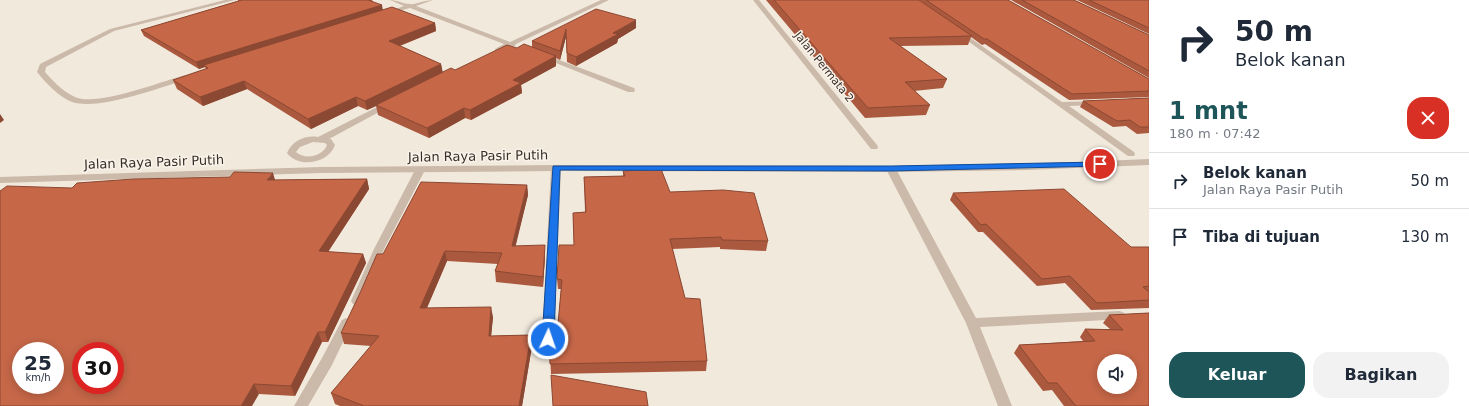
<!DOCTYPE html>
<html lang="id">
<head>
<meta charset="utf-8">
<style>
	:root { --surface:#fff; --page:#f2f2f3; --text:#1f2937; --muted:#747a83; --line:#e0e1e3; --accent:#1e5559 }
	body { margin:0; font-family:"DejaVu Sans",sans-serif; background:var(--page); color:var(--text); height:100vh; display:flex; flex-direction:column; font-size:15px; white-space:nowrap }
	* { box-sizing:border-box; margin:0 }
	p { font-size:13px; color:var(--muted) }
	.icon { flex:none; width:22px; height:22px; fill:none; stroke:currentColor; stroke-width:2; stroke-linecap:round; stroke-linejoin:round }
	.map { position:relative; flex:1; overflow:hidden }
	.panel { display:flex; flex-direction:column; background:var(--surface); width:320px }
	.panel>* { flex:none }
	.guide { background:#fff; color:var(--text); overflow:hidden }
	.fabs { position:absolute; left:1097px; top:354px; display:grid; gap:8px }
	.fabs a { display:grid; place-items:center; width:40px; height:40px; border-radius:50%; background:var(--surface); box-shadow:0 2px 10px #0003; font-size:20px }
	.speed { position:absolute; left:12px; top:342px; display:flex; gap:8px; font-size:20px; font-weight:700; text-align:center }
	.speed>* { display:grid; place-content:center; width:52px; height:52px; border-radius:50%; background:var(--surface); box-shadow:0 2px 10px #0003; line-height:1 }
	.speed small { font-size:10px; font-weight:400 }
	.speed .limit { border:6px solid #d22; background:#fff; color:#111 }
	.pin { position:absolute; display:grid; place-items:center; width:34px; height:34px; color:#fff; margin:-17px; border:2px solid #fff; border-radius:50%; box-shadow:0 1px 4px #0007 }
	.me { position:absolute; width:44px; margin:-22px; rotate:3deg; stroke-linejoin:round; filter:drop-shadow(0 0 3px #0008) }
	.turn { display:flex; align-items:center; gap:14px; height:84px; padding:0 20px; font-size:18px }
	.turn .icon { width:52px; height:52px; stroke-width:2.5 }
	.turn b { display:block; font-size:28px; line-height:34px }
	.round { display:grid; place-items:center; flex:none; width:42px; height:42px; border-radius:16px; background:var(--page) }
	.summary { display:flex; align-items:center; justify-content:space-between; height:68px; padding:0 20px }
	h1 { font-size:24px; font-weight:800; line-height:30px; color:var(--accent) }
	.cta { display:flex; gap:8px; margin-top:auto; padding:8px 20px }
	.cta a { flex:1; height:46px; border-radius:16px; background:var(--accent); color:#fff; font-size:16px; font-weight:800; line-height:46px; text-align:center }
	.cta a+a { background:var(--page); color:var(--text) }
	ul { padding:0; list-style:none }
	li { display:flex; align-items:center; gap:12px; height:56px; padding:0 20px; border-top:1px solid var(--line) }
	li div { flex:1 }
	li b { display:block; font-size:15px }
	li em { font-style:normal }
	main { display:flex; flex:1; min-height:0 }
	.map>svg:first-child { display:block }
</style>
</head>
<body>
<main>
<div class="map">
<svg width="1149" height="406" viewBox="0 0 1149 406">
	<rect width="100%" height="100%" fill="#f2e9dd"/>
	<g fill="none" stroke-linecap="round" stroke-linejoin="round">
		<path fill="#cbb9a9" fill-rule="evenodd" d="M 225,0 L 235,0 L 114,31 L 46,67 L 45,72 C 53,81 63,92 75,97 C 97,107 162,81 186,75 L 189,75 L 189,79 C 160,87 100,111 72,102 C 59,97 46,83 37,72 L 40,64 L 110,29 Z
			M 390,0 C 398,0 403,4 410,4 C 415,5 425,0 433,0 L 416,6 L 510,42 L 601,0 L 609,0 L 516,44 L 515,46 C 509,47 501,52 495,51 L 495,49 L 504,44 L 410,8 L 384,15 L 384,13 L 404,6 Z
			M 753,0 L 759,0 L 877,145 L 878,147 L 877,149 L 871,149 Z
			M 958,32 L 962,32 L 1062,102 L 1098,101 L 1098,105 L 1095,105 L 1069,106 L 1134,152 L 1135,154 L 1134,156 L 1128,156 L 958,34 Z
			M 543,54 L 634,88 L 635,90 L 634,92 L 628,92 L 541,57 L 540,56 Z
			M 385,103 L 391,103 L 392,105 L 329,139 L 331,139 L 335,145 C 329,163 299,169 287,153 C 292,141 305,135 318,137 ZM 313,142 L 325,143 L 327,145 C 322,157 305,160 296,152 L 300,147 Z
			M 556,165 L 561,168 L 554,339 L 553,342 L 548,344 L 543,342 L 542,339 L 551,168 Z
			M 891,166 L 896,169 L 976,318 L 1120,311 L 1124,313 L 1126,316 L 1124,319 L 980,327 L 1012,406 L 998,406 L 966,323 L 886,169 Z
			M 420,167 L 425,170 L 384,249 L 363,301 L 361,304 L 357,305 L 353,304 L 351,301 L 374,249 L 415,170 Z
			M 346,318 L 350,320 L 352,323 L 332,365 L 308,406 L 294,406 L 322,358 L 342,320 Z"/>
		<path fill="#cbb9a9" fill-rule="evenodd" d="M 1149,159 L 1149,165 L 1027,170 L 891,172 L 556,171 L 322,173 L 0,183 L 0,177 L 322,167 L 556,165 L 891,166 L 1027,164 Z"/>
	</g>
	<path fill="#aa593e" d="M 238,0 L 372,0 L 373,2 L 383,10 L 435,23 L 436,31 L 400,46 L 441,64 L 442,72 L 455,70 L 517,48 L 532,48 L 532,41 L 636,28 L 618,39 L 617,43 L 576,66 L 567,62 L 566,37 L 560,60 L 556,58 L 556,66 L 521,85 L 522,93 L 471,120 L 465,118 L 429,138 L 378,115 L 376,106 L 367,110 L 358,106 L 311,129 L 247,89 L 203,106 L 177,89 L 173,80 L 206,69 L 205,67 L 199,69 L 144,36 L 141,30 L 238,1 Z
		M 766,0 L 1008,0 L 1149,79 L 1149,97 L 1069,100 L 985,44 L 982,45 L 971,37 L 968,45 L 900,46 L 947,79 L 943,88 L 914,91 L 930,105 L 926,115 L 865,118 Z
		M 1011,0 L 1074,0 L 1149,35 L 1149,78 Z
		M 1077,0 L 1149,0 L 1149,34 Z
		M 1149,98 L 1149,133 L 1137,134 L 1126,126 L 1113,127 L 1080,107 L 1083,101 Z
		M 623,171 L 670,192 L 768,241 L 766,251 L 720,249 L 720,247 L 672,249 L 685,298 L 707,361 L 706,371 L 551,374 L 549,335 L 557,335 L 561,289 L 558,289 L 557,279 L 574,245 L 573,213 L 585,212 L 584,177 L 623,176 Z
		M 367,179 L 369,189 L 328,252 L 363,254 L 366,263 L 328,342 L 322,342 L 295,396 L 259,394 L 72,188 L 275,180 Z
		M 527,185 L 528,195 L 515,246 L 545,256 L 543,287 L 496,282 L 495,271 L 498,264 L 447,261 L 427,308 L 493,317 L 491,336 L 531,335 L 532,346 L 522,406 L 340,406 L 335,404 L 331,393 L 371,346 L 344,344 L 341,333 L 383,254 Z
		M 953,193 L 1131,247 L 1149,247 L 1149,308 L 1091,310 L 1065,283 L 1037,286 L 983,232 L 978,232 L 950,200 Z
		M 1149,313 L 1149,406 L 1064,406 L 1052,390 L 1043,391 L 1014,353 L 1019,345 L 1083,341 L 1080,337 L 1085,329 L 1110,329 L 1103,323 L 1109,315 Z"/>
	<path fill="#8b4832" d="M 382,5 L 383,11 L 204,65 L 205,67 L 199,69 L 196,62 Z
		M 636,20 L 636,28 L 618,39 L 617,43 L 576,66 L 576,57 L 613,33 Z
		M 435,23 L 436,31 L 391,49 L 389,41 Z
		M 566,29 L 566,37 L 560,60 L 560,51 Z
		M 556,56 L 556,66 L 521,85 L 522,93 L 471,120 L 470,110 L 513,80 Z
		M 441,64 L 443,73 L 376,105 L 376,106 L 367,110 L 365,101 Z
		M 244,81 L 247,89 L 203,106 L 200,97 Z
		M 356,97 L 358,106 L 311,129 L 308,119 Z
		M 464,108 L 465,118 L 429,138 L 427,128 Z
		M 0,114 L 4,120 L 0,123 Z
		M 273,173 L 276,183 L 267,180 Z
		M 367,179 L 369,189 L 322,261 L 319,251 Z
		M 527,185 L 528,195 L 513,257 L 512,246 Z
		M 545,245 L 545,256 L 543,287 L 543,277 Z
		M 445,251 L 447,261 L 422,319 L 420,308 Z
		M 363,254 L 366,263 L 328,342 L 325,332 Z
		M 491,307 L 493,317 L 490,347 L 489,336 Z
		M 318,332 L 322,342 L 295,396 L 291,386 Z
		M 531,335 L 532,346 L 522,406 L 519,406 Z
		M 254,384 L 259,394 L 252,406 L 241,406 Z"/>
	<path fill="#c66748" stroke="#8b4832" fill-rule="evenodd" d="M 242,0 L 368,0 L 382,5 L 196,62 L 141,30 Z
		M 774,0 L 919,0 L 972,36 L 889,38 L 947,79 L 905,82 L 930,105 L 868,108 Z
		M 926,0 L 1008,0 L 1149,79 L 1149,91 L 1072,94 L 987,39 L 984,39 Z
		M 1022,0 L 1074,0 L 1149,35 L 1149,71 Z
		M 1089,0 L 1149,0 L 1149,28 Z
		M 392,7 L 435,23 L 389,41 L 441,64 L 365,101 L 356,97 L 308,119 L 244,81 L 200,97 L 173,80 L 208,68 L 204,65 Z
		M 596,9 L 636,20 L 613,33 L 618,34 L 576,57 L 567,53 L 566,29 L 560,51 L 532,41 Z
		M 524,44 L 556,56 L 513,80 L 521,83 L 470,110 L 464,108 L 427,128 L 376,105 L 451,68 L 455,70 L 507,45 L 517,48 Z
		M 1149,98 L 1149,127 L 1140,127 L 1130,120 L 1117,121 L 1083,101 Z
		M 661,169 L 670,192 L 723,190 L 754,193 L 768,241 L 722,240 L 721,237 L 670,239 L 685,298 L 700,299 L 707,361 L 550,364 L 549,335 L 557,335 L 562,280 L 557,279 L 559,245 L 574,245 L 573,213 L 586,212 L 584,177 L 625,176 L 623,171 Z
		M 234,172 L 273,173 L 267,180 L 367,179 L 319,251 L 363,254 L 325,332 L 318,332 L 291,386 L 254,384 L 241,406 L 0,406 L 0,191 L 7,186 L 72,188 L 77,183 L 134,179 L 230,177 ZM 21,351 L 55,351 L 55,385 L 21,385 ZM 81,351 L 115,351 L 115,385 L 81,385 Z
		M 421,182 L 527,185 L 512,246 L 545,245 L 543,277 L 495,271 L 502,253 L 445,251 L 420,308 L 491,307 L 489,336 L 531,335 L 519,406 L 364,406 L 331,393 L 379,336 L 341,333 L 360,293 L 377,254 L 383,254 Z
		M 1064,189 L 1131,247 L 1149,247 L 1149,286 L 1143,287 L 1149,292 L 1149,300 L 1097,303 L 1070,276 L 1042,279 L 986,224 L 981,225 L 953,193 Z
		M 1149,313 L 1149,406 L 1076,406 L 1057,383 L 1048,383 L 1019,345 L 1095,341 L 1085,329 L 1123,330 L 1109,315 ZM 1104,361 L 1130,361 L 1130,387 L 1104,387 Z
		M 551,375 L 646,392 L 648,406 L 553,406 Z"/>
	<path fill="#1a73e8" stroke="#114b97" d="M 1100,162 L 1104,164 L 1103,166 L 892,171 L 560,170 L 554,339 L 552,342 L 548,344 L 544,342 L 542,339 L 553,166 L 892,166 Z"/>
	<g text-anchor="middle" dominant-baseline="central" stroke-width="3" stroke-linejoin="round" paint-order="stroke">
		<g font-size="11" fill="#382e29" stroke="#faf3ea">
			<text transform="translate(824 67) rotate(51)">Jalan Permata 2</text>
		</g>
		<g font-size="13" fill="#382e29" stroke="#faf3ea">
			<text transform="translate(478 156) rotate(-1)">Jalan Raya Pasir Putih</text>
			<text transform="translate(154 162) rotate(-2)">Jalan Raya Pasir Putih</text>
		</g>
	</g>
</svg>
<div class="fabs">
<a><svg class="icon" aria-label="sound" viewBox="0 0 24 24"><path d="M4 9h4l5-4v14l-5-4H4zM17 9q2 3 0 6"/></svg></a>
</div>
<div class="speed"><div>25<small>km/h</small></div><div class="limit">30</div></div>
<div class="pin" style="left:1100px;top:164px;background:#d93025"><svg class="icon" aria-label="arrive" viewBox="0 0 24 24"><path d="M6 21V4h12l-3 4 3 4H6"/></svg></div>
<svg class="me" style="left:548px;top:339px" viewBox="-20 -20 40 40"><circle r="17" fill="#1a73e8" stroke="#fff" stroke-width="3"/><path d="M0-11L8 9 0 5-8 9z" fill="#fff"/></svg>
</div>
<section class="panel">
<div class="guide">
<div class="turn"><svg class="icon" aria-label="right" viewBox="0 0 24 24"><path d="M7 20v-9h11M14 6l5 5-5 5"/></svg><div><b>50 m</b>Belok kanan</div></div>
</div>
<div class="summary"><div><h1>1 mnt</h1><p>180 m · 07:42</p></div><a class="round" style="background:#d93025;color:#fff"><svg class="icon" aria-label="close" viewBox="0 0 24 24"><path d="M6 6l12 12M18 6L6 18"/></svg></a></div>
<ul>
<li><svg class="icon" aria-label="right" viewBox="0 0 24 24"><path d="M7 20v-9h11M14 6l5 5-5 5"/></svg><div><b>Belok kanan</b><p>Jalan Raya Pasir Putih</p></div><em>50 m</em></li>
<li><svg class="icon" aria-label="arrive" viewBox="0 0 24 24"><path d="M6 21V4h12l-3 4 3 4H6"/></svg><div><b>Tiba di tujuan</b></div><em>130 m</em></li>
</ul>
<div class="cta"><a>Keluar</a><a>Bagikan</a></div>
</section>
</main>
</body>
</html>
